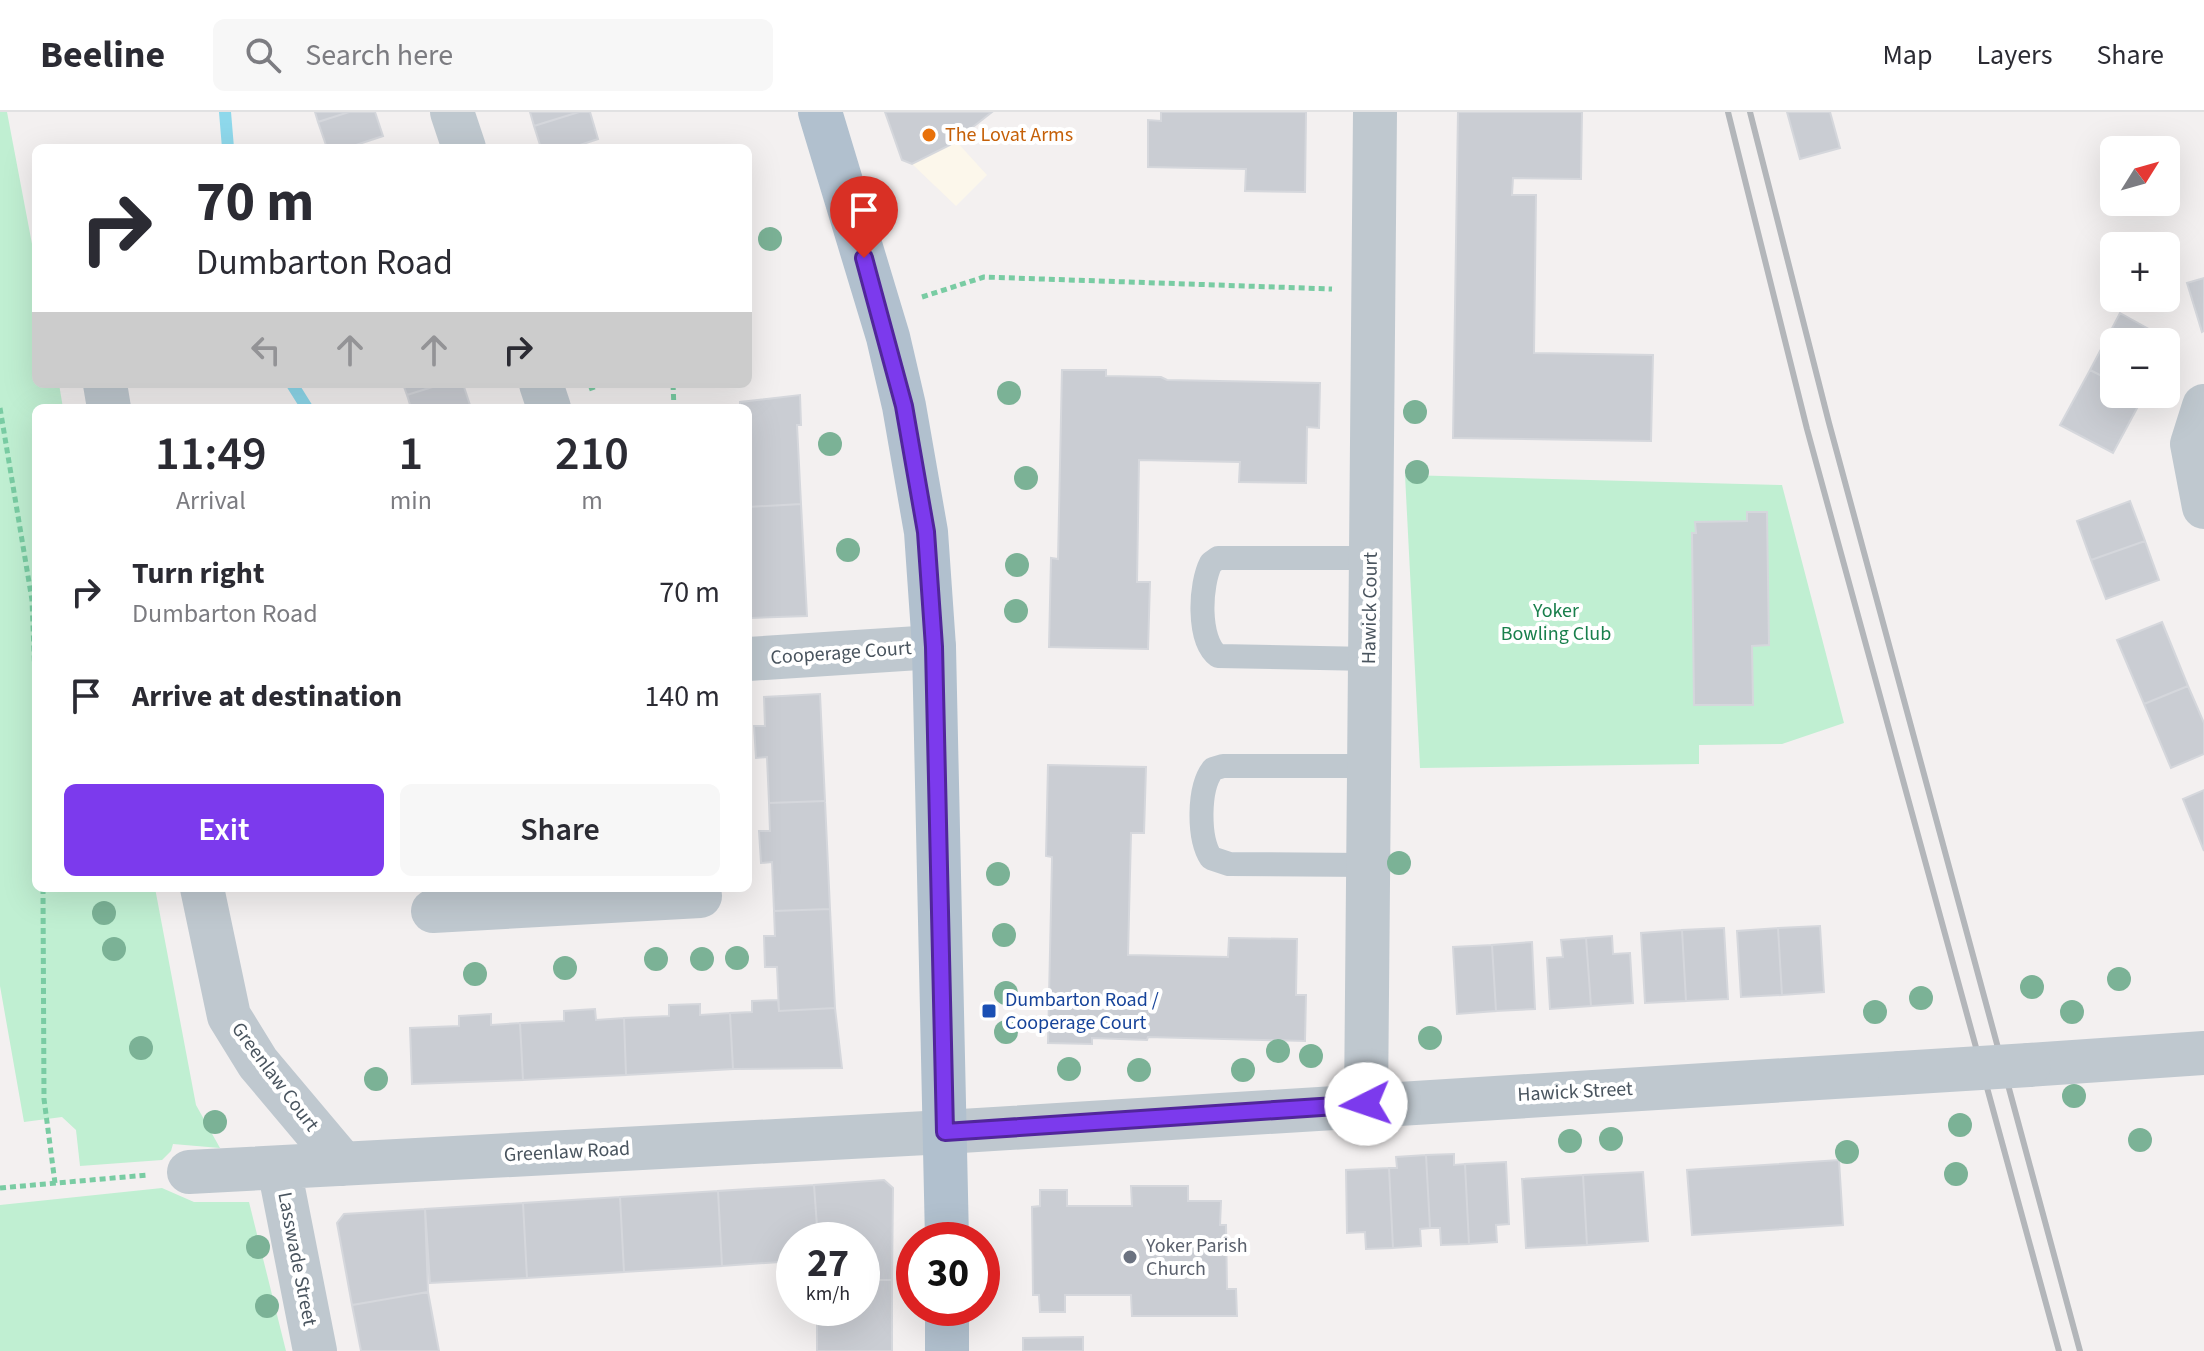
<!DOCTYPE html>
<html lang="en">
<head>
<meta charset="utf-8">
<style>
	:root { --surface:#fff; --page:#f7f7f7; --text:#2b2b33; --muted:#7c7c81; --line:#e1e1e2; --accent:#7c3aed }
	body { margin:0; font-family:"Source Sans 3",sans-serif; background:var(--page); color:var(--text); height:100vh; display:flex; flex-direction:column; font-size:30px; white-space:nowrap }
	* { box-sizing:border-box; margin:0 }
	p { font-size:26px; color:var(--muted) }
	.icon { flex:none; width:44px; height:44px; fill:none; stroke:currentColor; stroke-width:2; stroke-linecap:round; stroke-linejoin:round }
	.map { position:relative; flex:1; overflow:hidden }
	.drawer { position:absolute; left:32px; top:292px; width:720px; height:488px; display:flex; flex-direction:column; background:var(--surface); border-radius:12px; box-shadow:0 8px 32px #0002 }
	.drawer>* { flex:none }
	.top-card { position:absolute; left:32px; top:32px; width:720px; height:244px; border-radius:12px; box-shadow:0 8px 32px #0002; background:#fff; color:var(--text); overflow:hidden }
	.needle { width:52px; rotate:53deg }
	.fabs { position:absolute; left:2100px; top:24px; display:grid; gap:16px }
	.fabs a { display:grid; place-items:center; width:80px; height:80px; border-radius:12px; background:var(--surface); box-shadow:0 8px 32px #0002; font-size:40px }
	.speed { position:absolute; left:776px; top:1110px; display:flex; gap:16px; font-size:40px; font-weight:700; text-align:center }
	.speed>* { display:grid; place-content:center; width:104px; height:104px; border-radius:50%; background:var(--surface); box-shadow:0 8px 32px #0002; line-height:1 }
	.speed small { font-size:20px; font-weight:400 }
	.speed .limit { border:12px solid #d22; background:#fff; color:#111 }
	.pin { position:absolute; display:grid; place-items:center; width:68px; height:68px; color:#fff; margin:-82px -34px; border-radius:50% 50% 50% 0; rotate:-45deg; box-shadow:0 0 8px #0007 }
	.pin .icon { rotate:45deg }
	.me { position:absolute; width:88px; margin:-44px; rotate:266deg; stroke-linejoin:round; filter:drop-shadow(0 0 6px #0008) }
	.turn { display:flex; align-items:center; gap:28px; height:168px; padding:0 32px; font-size:36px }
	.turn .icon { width:104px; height:104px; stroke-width:2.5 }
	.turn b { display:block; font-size:56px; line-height:68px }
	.lanes { display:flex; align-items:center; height:76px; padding:0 32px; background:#0003; justify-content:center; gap:40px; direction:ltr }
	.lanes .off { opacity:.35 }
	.eta { display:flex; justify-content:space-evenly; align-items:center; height:136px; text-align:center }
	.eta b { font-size:48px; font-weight:600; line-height:56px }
	.button { display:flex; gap:16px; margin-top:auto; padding:16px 32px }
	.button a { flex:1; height:92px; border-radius:12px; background:var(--accent); color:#fff; font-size:32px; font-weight:600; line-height:92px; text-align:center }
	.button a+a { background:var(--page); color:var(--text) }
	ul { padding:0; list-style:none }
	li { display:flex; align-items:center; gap:24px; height:104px; padding:0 32px }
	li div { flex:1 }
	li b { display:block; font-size:30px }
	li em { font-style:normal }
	header { display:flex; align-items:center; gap:48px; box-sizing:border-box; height:112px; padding:0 40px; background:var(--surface); border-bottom:2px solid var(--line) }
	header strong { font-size:38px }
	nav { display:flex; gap:44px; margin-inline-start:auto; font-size:28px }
	.search { width:560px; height:72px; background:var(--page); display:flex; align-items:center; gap:20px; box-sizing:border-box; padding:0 28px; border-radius:12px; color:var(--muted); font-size:30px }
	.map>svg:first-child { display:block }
</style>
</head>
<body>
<header>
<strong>Beeline</strong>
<div class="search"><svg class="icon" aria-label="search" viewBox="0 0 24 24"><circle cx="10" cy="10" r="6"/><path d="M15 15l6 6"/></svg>Search here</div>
<nav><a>Map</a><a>Layers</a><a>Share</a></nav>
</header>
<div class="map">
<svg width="2204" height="1239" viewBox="0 0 2204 1239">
	<rect width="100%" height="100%" fill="#f3f0f0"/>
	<path fill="#fcf7eb" d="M 885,0 L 992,0 L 956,29 L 987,63 L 956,94 L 912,52 L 902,48 Z"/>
	<path fill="#c0efd2" d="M 0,0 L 7,0 L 36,153 L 36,272 L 59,272 L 63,296 L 36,296 L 36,776 L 155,776 L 196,993 L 220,1036 L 173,1032 L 171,1039 L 162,1048 L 80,1054 L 76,1018 L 62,1005 L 24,1010 L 0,874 Z
		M 1405,363 L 1782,373 L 1844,611 L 1782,632 L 1699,633 L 1699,652 L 1420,656 Z
		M 162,1076 L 194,1090 L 249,1090 L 286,1239 L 0,1239 L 0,1093 Z"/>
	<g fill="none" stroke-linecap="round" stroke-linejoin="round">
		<path stroke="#8ed8eb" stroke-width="12" d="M 225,0 L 228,36
			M 292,272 L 307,296"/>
	</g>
	<path fill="#cacdd3" stroke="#d5d7dc" stroke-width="2" d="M 315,0 L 349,0 L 318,10 Z
		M 349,0 L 375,0 L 383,24 L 347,36 L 327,36 L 318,10 Z
		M 530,0 L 579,0 L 534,14 Z
		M 579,0 L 590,0 L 598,27 L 571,36 L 541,36 L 534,14 Z
		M 885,0 L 992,0 L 950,33 L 912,52 L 902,48 Z
		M 1161,0 L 1306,0 L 1305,80 L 1245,79 L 1246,57 L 1148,55 L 1148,8 L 1161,9 Z
		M 1458,0 L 1582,0 L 1581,67 L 1513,66 L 1512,83 L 1536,83 L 1534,241 L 1653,243 L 1651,329 L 1453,326 Z
		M 1787,0 L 1830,0 L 1840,36 L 1800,47 Z
		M 2204,166 L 2204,219 L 2202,220 L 2187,171 Z
		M 2120,201 L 2172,230 L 2166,241 L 2166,230 L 2114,230 L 2114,270 L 2090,258 Z
		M 1062,258 L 1106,258 L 1106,264 L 1161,265 L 1167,268 L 1320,271 L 1319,316 L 1307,315 L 1306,371 L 1239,370 L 1240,350 L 1139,348 L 1137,470 L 1150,470 L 1148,537 L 1049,535 L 1051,446 L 1058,447 Z
		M 2090,258 L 2114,270 L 2114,282 L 2143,285 L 2113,341 L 2060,313 Z
		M 403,272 L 442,272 L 407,283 Z
		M 442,272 L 463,272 L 471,296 L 411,296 L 407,283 Z
		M 800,283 L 801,313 L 797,313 L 801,392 L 748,395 L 748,296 L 740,296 L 740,290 Z
		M 2130,389 L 2145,429 L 2091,448 L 2077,409 Z
		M 801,392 L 807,504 L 750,506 L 748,395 Z
		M 1747,400 L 1767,400 L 1769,533 L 1752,534 L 1753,593 L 1694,593 L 1692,421 L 1696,421 L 1695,410 L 1747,409 Z
		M 2145,429 L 2159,468 L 2106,487 L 2091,448 Z
		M 2162,510 L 2188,574 L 2144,592 L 2117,528 Z
		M 2188,574 L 2204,611 L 2204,642 L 2171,656 L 2144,592 Z
		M 820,582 L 825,689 L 769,691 L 767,645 L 756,646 L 754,614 L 765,614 L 764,585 Z
		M 1048,653 L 1146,655 L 1144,721 L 1131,721 L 1128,843 L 1228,845 L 1229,826 L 1297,827 L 1296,883 L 1306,883 L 1305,929 L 1148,925 L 1147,928 L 1092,926 L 1092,932 L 1048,931 L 1052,749 L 1052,745 L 1046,744 Z
		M 2204,678 L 2204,739 L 2183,687 Z
		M 825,689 L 830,797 L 774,799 L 772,750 L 761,751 L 759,719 L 770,719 L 769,691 Z
		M 830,797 L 835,896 L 779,899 L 777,855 L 765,855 L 764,824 L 775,824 L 774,799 Z
		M 1820,814 L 1824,880 L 1782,883 L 1778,816 Z
		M 1724,816 L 1728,887 L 1686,889 L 1682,818 Z
		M 1778,816 L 1782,883 L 1741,885 L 1737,819 Z
		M 1682,818 L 1686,889 L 1645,891 L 1641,821 Z
		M 1612,824 L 1613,842 L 1630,841 L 1633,891 L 1591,894 L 1586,826 Z
		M 1586,826 L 1591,894 L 1550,897 L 1547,846 L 1563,845 L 1561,828 Z
		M 1532,830 L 1535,897 L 1496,899 L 1492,833 Z
		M 1492,833 L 1496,899 L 1457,902 L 1453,835 Z
		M 778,888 L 779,899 L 835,896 L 842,956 L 733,957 L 730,901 L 752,900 L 752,889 Z
		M 700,892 L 700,903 L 730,901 L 733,957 L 626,963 L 624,906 L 669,904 L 669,893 Z
		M 595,897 L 596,908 L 624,906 L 626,963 L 523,968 L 520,911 L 564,909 L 564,899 Z
		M 491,902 L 491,913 L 520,911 L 523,968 L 412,972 L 410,916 L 459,914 L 459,904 Z
		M 1454,1042 L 1454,1053 L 1465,1052 L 1469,1132 L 1441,1133 L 1440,1116 L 1430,1116 L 1426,1043 Z
		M 1426,1043 L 1430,1116 L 1420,1117 L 1421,1134 L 1393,1136 L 1389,1056 L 1397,1056 L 1396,1045 Z
		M 1839,1048 L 1843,1113 L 1692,1123 L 1687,1058 Z
		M 1506,1050 L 1509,1112 L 1496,1113 L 1497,1130 L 1469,1132 L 1465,1052 Z
		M 1389,1056 L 1393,1136 L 1366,1137 L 1365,1120 L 1347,1121 L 1346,1058 Z
		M 1643,1060 L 1648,1129 L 1587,1133 L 1583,1063 Z
		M 1583,1063 L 1587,1133 L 1526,1136 L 1522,1067 Z
		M 884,1068 L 893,1076 L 892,1168 L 862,1168 L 862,1128 L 818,1128 L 814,1073 Z
		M 814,1073 L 818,1128 L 794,1128 L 794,1149 L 722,1154 L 718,1079 Z
		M 1131,1074 L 1188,1074 L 1188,1089 L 1221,1089 L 1220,1113 L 1226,1113 L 1227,1177 L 1236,1177 L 1237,1204 L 1132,1204 L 1131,1183 L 1065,1183 L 1065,1200 L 1040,1200 L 1039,1183 L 1033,1183 L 1032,1095 L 1040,1094 L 1040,1078 L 1067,1078 L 1067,1094 L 1132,1094 Z
		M 718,1079 L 722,1154 L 624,1160 L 620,1085 Z
		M 620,1085 L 624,1160 L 527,1166 L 523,1091 Z
		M 523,1091 L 527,1166 L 430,1171 L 425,1097 Z
		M 425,1097 L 428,1180 L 352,1193 L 337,1111 L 344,1102 Z
		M 862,1168 L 892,1168 L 892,1239 L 817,1239 L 817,1196 L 862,1196 Z
		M 428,1180 L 439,1239 L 361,1239 L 352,1193 Z
		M 1083,1225 L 1083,1239 L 1023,1239 L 1023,1226 Z"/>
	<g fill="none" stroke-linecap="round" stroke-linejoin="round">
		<path stroke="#79cca3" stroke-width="5" stroke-dasharray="6 4" stroke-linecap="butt" d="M 922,185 L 984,165 L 1332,177
			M 673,272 L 674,296
			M 589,277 L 603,272
			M 0,296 L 32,488 L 36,591
			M 43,776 L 44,987 L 55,1071
			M 0,1076 L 148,1063"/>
		<path stroke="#bfc8cf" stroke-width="24" d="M 1370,547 L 1218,544 C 1197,528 1200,472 1211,451 L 1218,446 L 1371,446
			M 1367,753 L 1229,752 L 1211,746 C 1198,726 1198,676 1213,657 L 1223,654 L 1369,654"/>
		<path stroke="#bfc8cf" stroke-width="44" d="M 452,0 L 464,36
			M 105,272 L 109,296
			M 541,272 L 549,296
			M 2204,294 L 2192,332 L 2204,395
			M 748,547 L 934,535
			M 202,776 L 229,904 L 258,951 L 343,1052
			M 433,799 L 700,784
			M 2029,953 L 2204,941
			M 1366,992 L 1375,0
			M 279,1056 L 315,1239
			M 189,1060 L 945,1020 L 1900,961"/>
		<path stroke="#b1c0ce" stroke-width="44" d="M 820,0 L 888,225 L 904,294 L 926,420 L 934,535 L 947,1128
			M 947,1196 L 947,1239"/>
		<path stroke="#b3b6ba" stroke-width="6" d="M 1728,0 L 1807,317 L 2059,1239
			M 1750,0 L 1829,311 L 2080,1239"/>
		<path stroke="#bfc8cf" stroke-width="44" d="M 1900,961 L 2029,953"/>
	</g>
	<g fill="#7bb296">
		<circle cx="770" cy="127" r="12"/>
		<circle cx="1009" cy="281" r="12"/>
		<circle cx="1415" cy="300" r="12"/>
		<circle cx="830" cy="332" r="12"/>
		<circle cx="1417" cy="360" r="12"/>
		<circle cx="1026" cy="366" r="12"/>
		<circle cx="848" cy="438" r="12"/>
		<circle cx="1017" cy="453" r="12"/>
		<circle cx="1016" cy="499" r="12"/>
		<circle cx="1399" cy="751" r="12"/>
		<circle cx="998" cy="762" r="12"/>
		<circle cx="104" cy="801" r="12"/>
		<circle cx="1004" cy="823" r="12"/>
		<circle cx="114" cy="837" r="12"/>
		<circle cx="737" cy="846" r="12"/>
		<circle cx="656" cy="847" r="12"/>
		<circle cx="702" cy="847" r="12"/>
		<circle cx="565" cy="856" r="12"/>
		<circle cx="475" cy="862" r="12"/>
		<circle cx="2119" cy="867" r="12"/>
		<circle cx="2032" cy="875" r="12"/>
		<circle cx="1006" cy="881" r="12"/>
		<circle cx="1921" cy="886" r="12"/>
		<circle cx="1875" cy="900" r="12"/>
		<circle cx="2072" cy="900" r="12"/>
		<circle cx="1006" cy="920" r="12"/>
		<circle cx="1430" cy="926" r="12"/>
		<circle cx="141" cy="936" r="12"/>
		<circle cx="1278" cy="939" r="12"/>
		<circle cx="1311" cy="944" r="12"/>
		<circle cx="1069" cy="957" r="12"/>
		<circle cx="1139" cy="958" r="12"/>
		<circle cx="1243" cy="958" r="12"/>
		<circle cx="376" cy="967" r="12"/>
		<circle cx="2074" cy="984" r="12"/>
		<circle cx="215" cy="1010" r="12"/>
		<circle cx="1960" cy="1013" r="12"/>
		<circle cx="1611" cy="1027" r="12"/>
		<circle cx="2140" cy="1028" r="12"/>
		<circle cx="1570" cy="1029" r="12"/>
		<circle cx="1847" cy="1040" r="12"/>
		<circle cx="1956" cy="1062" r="12"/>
		<circle cx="258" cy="1135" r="12"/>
		<circle cx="267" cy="1194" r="12"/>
	</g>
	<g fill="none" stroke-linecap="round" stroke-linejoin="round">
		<g stroke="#51269a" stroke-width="20">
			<path id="route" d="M 864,146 L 904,294 L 926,420 L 934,535 L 945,1020 L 1366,992"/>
		</g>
		<use href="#route" stroke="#7c3aed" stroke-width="14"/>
	</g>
	<circle fill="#e8710a" stroke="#fff" stroke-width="3" cx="929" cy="23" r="8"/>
	<rect fill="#1a4fb4" stroke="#fff" stroke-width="3" x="981" y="891" width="16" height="16" rx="4"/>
	<circle fill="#6b7280" stroke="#fff" stroke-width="3" cx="1130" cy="1145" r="8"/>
	<g text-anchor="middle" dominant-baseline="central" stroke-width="8" stroke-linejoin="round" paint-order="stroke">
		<g font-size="20" fill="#c56008" stroke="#fff" text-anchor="start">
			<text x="945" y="23">The Lovat Arms</text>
		</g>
		<g font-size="20" fill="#49545e" stroke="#fff">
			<text transform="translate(1370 496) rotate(-89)">Hawick Court</text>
			<text transform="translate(841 541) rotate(-4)">Cooperage Court</text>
			<text transform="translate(275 965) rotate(53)">Greenlaw Court</text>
			<text transform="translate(1575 980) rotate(-3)">Hawick Street</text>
			<text transform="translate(567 1040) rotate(-3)">Greenlaw Road</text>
			<text transform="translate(297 1147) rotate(79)">Lasswade Street</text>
		</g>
		<g font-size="20" fill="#197f4c" stroke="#fff">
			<text x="1556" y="499">Yoker<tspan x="1556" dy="23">Bowling Club</tspan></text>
		</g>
		<g font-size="20" fill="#164399" stroke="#fff" text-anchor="start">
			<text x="1005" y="888">Dumbarton Road /<tspan x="1005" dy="23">Cooperage Court</tspan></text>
		</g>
		<g font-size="20" fill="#5b616d" stroke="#fff" text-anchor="start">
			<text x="1146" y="1134">Yoker Parish<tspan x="1146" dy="23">Church</tspan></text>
		</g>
	</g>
</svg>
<div class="fabs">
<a><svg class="needle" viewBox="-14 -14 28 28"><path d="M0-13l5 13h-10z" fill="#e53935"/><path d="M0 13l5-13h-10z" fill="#7c7c81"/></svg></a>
<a>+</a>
<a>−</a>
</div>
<div class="speed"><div>27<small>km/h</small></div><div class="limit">30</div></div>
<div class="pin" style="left:864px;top:146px;background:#d93025"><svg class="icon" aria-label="arrive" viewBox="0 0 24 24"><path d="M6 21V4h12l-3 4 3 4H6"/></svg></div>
<svg class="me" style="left:1366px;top:992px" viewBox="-20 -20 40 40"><circle r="19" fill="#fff"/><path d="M0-13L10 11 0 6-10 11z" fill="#7c3aed"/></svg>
<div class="top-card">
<div class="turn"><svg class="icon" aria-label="right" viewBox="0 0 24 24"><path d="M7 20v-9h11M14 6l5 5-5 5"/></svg><div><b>70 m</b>Dumbarton Road</div></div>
<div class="lanes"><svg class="icon off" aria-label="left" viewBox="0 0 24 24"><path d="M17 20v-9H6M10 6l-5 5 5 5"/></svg><svg class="icon off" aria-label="ahead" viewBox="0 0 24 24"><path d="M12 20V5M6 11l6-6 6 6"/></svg><svg class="icon off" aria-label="ahead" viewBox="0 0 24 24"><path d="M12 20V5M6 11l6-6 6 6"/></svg><svg class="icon" aria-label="right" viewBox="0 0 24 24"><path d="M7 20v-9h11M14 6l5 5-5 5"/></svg></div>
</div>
<section class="drawer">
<div class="eta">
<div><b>11:49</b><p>Arrival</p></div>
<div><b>1</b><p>min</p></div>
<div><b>210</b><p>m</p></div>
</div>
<ul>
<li><svg class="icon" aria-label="right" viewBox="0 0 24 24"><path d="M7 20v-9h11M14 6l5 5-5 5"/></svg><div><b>Turn right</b><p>Dumbarton Road</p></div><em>70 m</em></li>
<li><svg class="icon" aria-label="arrive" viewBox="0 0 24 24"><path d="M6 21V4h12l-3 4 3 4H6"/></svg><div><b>Arrive at destination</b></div><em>140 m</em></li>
</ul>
<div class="button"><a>Exit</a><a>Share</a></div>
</section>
</div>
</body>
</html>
